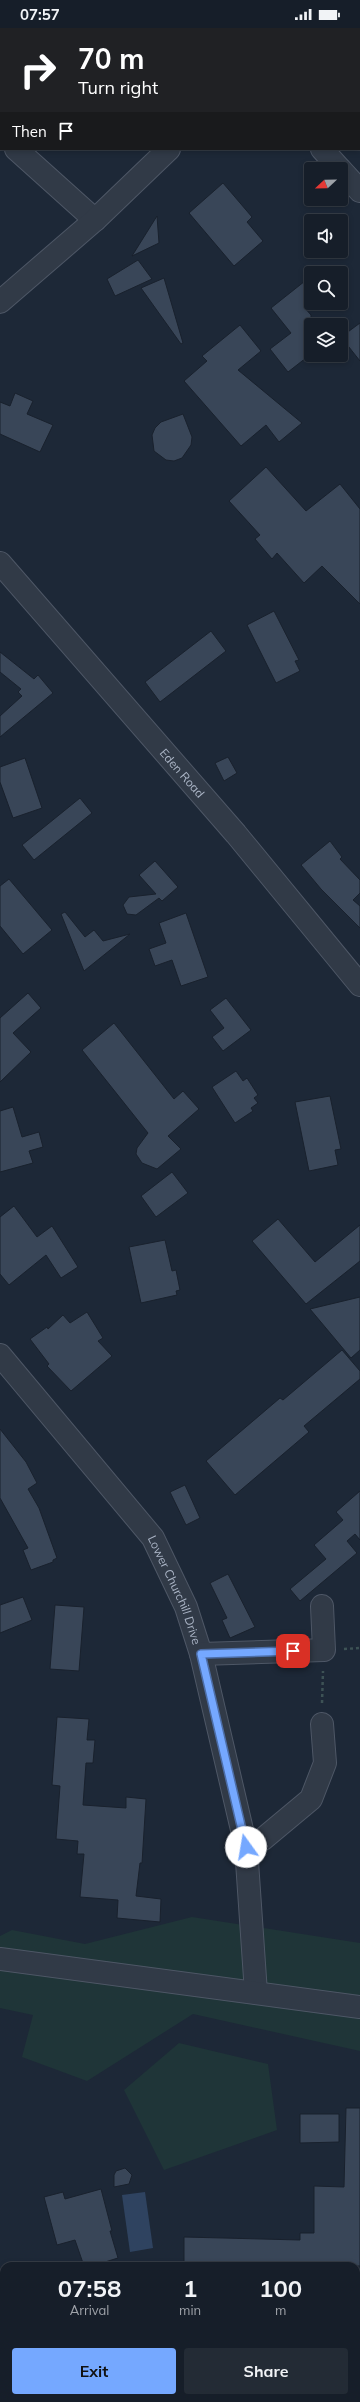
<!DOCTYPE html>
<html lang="en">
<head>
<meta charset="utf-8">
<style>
	:root { --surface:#161e29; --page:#232b35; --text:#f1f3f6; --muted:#9ea2a8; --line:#353c46; --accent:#75a8ff }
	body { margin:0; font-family:Mulish,sans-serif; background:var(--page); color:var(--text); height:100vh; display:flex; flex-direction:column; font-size:15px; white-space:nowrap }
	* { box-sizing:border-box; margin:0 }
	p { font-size:13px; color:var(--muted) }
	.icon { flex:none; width:22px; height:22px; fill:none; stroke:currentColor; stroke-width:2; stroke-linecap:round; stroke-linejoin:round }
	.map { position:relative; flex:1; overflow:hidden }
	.side { position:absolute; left:0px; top:2234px; width:360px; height:140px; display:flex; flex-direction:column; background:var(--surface); border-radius:12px 12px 0 0; box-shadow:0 2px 6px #0003,0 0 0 1px var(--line) }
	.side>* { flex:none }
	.top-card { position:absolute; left:0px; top:0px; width:360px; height:122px; box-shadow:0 2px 6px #0003,0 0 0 1px var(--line); background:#202124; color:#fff; overflow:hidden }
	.needle { width:26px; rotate:248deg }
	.buttons { position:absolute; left:304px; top:134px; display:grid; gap:8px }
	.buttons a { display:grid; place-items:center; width:44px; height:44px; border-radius:4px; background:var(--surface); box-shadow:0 2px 6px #0003,0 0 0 1px var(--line); font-size:20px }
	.pin { position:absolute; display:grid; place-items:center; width:34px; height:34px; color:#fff; margin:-17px; border-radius:8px; box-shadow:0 2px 6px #0006 }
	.me { position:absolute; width:44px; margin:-22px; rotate:347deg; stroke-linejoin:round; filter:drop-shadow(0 0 3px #0008) }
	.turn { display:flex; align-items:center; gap:14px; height:84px; padding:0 12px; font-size:18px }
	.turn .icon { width:52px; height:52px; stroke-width:2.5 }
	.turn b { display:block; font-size:28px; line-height:34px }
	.then { display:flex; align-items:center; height:38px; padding:0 12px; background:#0003; gap:8px; font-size:15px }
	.eta { display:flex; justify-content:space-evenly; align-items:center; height:68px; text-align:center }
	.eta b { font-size:24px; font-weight:700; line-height:28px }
	.cta { display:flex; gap:8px; margin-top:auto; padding:8px 12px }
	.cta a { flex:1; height:46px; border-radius:4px; background:var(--accent); color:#111; font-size:16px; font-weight:700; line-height:46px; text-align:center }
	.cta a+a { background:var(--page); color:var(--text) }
	.status { display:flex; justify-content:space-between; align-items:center; height:28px; padding:0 20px; background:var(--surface); direction:ltr }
	.status svg { height:11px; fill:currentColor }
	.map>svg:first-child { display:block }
</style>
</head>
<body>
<div class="status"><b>07:57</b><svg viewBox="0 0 49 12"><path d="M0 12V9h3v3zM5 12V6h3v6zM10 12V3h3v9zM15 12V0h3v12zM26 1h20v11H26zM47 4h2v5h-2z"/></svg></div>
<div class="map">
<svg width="360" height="2374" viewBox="0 0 360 2374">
	<rect width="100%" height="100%" fill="#1d2837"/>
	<path fill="#1f3538" d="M 192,1889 L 360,1915 L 360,2023 L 193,1986 L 87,2053 L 22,2029 L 33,1987 L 0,1980 L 0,1908 L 12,1902 L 85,1916 Z
		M 179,2015 L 268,2036 L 277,2102 L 164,2142 L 124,2062 Z"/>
	<path fill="#2f4360" d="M 145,2164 L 153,2220 L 130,2224 L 122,2167 Z"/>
	<path fill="#394658" stroke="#19212d" d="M 223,155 L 252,189 L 247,194 L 263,213 L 234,238 L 189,185 Z
		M 157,188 L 159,215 L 132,228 Z
		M 138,232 L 152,251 L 115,268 L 107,251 Z
		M 164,250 L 183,315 L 181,316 L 141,260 Z
		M 305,253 L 311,262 L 311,273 L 304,279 L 311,287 L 311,326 L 288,344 L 270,321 L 291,305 L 271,280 Z
		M 360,295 L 360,333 L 341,309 Z
		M 240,297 L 261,323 L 238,342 L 302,395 L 279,414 L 266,397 L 241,418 L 184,353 L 207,333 L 202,328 Z
		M 15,365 L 33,373 L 27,386 L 53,397 L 40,424 L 0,406 L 0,374 L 10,378 Z
		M 183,386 L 192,409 L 191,417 L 182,430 L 174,433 L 166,432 L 154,423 L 152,407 L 155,400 L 161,394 Z
		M 266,439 L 306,483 L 340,456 L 360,481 L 360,576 L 322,538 L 304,555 L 277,525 L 272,531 L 255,511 L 260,507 L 229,473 Z
		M 274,583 L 299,632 L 295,633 L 300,643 L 276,655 L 247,597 Z
		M 211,603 L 226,623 L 160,674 L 145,654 Z
		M 0,624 L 34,651 L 38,647 L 53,665 L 0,709 L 0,688 L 22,668 L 18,664 L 21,661 L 0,644 Z
		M 228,729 L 237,745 L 224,753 L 215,735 Z
		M 25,730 L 42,780 L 13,790 L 0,754 L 0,739 Z
		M 80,770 L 92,785 L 34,832 L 22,817 Z
		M 330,813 L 342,829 L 340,831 L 360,852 L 360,865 L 353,872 L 360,878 L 360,900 L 321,861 L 301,837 Z
		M 155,833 L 178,859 L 162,873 L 159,870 L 136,887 L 127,886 L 123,877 L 129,869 L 156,866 L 139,847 Z
		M 9,851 L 52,902 L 23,926 L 0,898 L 0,858 Z
		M 65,884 L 85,909 L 94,902 L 103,913 L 130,906 L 84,943 L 61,886 Z
		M 186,885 L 208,949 L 181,958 L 172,932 L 155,938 L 149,921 L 166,915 L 159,895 Z
		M 28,965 L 41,980 L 13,1005 L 31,1024 L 0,1054 L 0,990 Z
		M 226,970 L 251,1002 L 223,1023 L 212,1009 L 224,1000 L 210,982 Z
		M 114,995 L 174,1071 L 183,1063 L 199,1081 L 168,1108 L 181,1121 L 157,1141 L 142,1135 L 136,1126 L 137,1120 L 148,1105 L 82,1022 Z
		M 236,1043 L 243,1053 L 247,1050 L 258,1067 L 254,1070 L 258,1075 L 251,1080 L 253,1083 L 235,1095 L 212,1059 Z
		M 330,1068 L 341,1121 L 335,1122 L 338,1137 L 309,1143 L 295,1074 Z
		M 13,1079 L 22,1109 L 39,1104 L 43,1119 L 29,1123 L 33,1135 L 0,1144 L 0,1083 Z
		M 172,1144 L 188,1165 L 156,1189 L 141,1168 Z
		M 14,1178 L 37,1209 L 52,1198 L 78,1239 L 61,1250 L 46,1227 L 9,1257 L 0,1246 L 0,1189 Z
		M 278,1191 L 315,1234 L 360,1197 L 360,1233 L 306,1276 L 252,1213 Z
		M 165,1212 L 172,1243 L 176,1242 L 180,1262 L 176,1263 L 177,1267 L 141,1275 L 129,1219 Z
		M 360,1269 L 360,1322 L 351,1330 L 310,1281 Z
		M 87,1284 L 103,1310 L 98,1313 L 112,1328 L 71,1363 L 47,1338 L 49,1336 L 30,1311 L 47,1299 L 48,1301 L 63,1287 L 70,1295 Z
		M 342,1322 L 360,1343 L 360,1351 L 304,1398 L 309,1404 L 235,1467 L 206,1433 L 280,1370 L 283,1372 Z
		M 0,1401 L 26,1434 L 37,1455 L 28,1461 L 39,1480 L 57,1530 L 53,1532 L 53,1534 L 31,1542 L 23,1522 L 28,1520 L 0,1470 Z
		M 185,1457 L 200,1490 L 186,1497 L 170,1464 Z
		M 360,1463 L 360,1512 L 355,1506 L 347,1513 L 357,1525 L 300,1573 L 290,1561 L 326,1531 L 314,1517 L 343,1492 L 336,1484 Z
		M 228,1546 L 255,1599 L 230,1610 L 222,1592 L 227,1590 L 210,1555 Z
		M 23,1569 L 32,1592 L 0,1605 L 0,1577 Z
		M 55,1577 L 84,1579 L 79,1643 L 50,1641 Z
		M 57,1689 L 89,1691 L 87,1712 L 95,1712 L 93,1735 L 86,1735 L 83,1777 L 126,1780 L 126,1769 L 146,1771 L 142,1835 L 140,1835 L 136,1868 L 161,1871 L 160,1894 L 117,1890 L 118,1872 L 80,1869 L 84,1826 L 77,1826 L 78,1813 L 56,1811 L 60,1758 L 52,1757 Z
		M 346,2080 L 360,2080 L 360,2238 L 184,2238 L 184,2209 L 300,2212 L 300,2205 L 314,2205 L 314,2158 L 344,2159 Z
		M 300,2086 L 339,2086 L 339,2114 L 300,2115 Z
		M 125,2140 L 132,2147 L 129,2156 L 114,2159 L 114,2147 L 116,2143 Z
		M 101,2161 L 112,2203 L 110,2203 L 118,2230 L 92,2238 L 84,2238 L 75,2212 L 57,2217 L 44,2169 L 63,2164 L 65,2171 Z"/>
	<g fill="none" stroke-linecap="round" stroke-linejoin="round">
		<g stroke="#4e5766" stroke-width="24">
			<g id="minor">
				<path d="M 214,0 L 215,1"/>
				<path d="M 297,1 L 298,0"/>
				<path d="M 0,107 L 1,107"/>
				<path d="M 16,121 L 95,192"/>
				<path d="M 322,121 L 340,141"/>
				<path d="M 341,142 L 360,163"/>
				<path d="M 0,274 L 95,192 L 169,121"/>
				<path id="s1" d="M 0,1327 L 153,1510 L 186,1579 L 201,1626 L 246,1819 L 256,1965"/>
				<path d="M 201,1626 L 324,1622 L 322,1578"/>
				<path d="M 246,1819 L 263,1811 L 311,1771 L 325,1735 L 322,1696"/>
				<path d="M 0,1931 L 360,1979"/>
				<path d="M 0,2286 L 4,2286"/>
			</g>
		</g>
		<g stroke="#4e5766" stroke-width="24">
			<g id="tertiary">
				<path id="s2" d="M 0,535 L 236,806 L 360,957"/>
			</g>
		</g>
		<path stroke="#3d5255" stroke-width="2.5" stroke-dasharray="3 3" stroke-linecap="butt" d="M 359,22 L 360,21
			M 344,1621 L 360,1620
			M 322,1675 L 323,1643"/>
		<use href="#minor" stroke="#313a47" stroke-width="22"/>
		<use href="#tertiary" stroke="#313a47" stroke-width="22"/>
	</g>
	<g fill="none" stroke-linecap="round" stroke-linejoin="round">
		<g stroke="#4c6da6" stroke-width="10">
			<path id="route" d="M 246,1819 L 201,1626 L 293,1623"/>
		</g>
		<use href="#route" stroke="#75a8ff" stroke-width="7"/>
	</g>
	<g text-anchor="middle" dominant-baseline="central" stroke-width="4" stroke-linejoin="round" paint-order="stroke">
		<g font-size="12" fill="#aab4c5" stroke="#171f2b">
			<text stroke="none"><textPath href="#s2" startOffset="278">Eden Road</textPath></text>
			<text stroke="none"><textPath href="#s1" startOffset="295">Lower Churchill Drive</textPath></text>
		</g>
	</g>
</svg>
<div class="buttons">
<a><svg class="needle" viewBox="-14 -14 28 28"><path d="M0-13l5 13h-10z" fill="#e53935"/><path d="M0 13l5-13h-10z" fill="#9ea2a8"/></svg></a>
<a><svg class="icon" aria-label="sound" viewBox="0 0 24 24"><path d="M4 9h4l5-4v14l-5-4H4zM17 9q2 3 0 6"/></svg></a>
<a><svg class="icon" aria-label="search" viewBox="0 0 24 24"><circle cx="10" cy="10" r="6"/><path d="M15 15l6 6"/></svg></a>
<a><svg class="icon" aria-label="layers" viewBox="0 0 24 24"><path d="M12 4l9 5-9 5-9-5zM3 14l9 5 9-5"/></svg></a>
</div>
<div class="pin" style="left:293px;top:1623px;background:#d93025"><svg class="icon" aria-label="arrive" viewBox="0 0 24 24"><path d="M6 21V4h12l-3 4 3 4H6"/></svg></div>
<svg class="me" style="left:246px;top:1819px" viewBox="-20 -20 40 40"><circle r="19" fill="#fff"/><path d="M0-13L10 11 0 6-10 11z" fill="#75a8ff"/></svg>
<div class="top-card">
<div class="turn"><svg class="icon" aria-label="right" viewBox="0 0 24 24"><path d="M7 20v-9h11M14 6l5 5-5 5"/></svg><div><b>70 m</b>Turn right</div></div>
<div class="then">Then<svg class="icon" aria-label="arrive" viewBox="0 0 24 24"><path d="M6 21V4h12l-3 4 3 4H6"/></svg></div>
</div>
<section class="side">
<div class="eta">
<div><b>07:58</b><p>Arrival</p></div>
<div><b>1</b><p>min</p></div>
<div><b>100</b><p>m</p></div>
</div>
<div class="cta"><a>Exit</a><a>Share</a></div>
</section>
</div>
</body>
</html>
